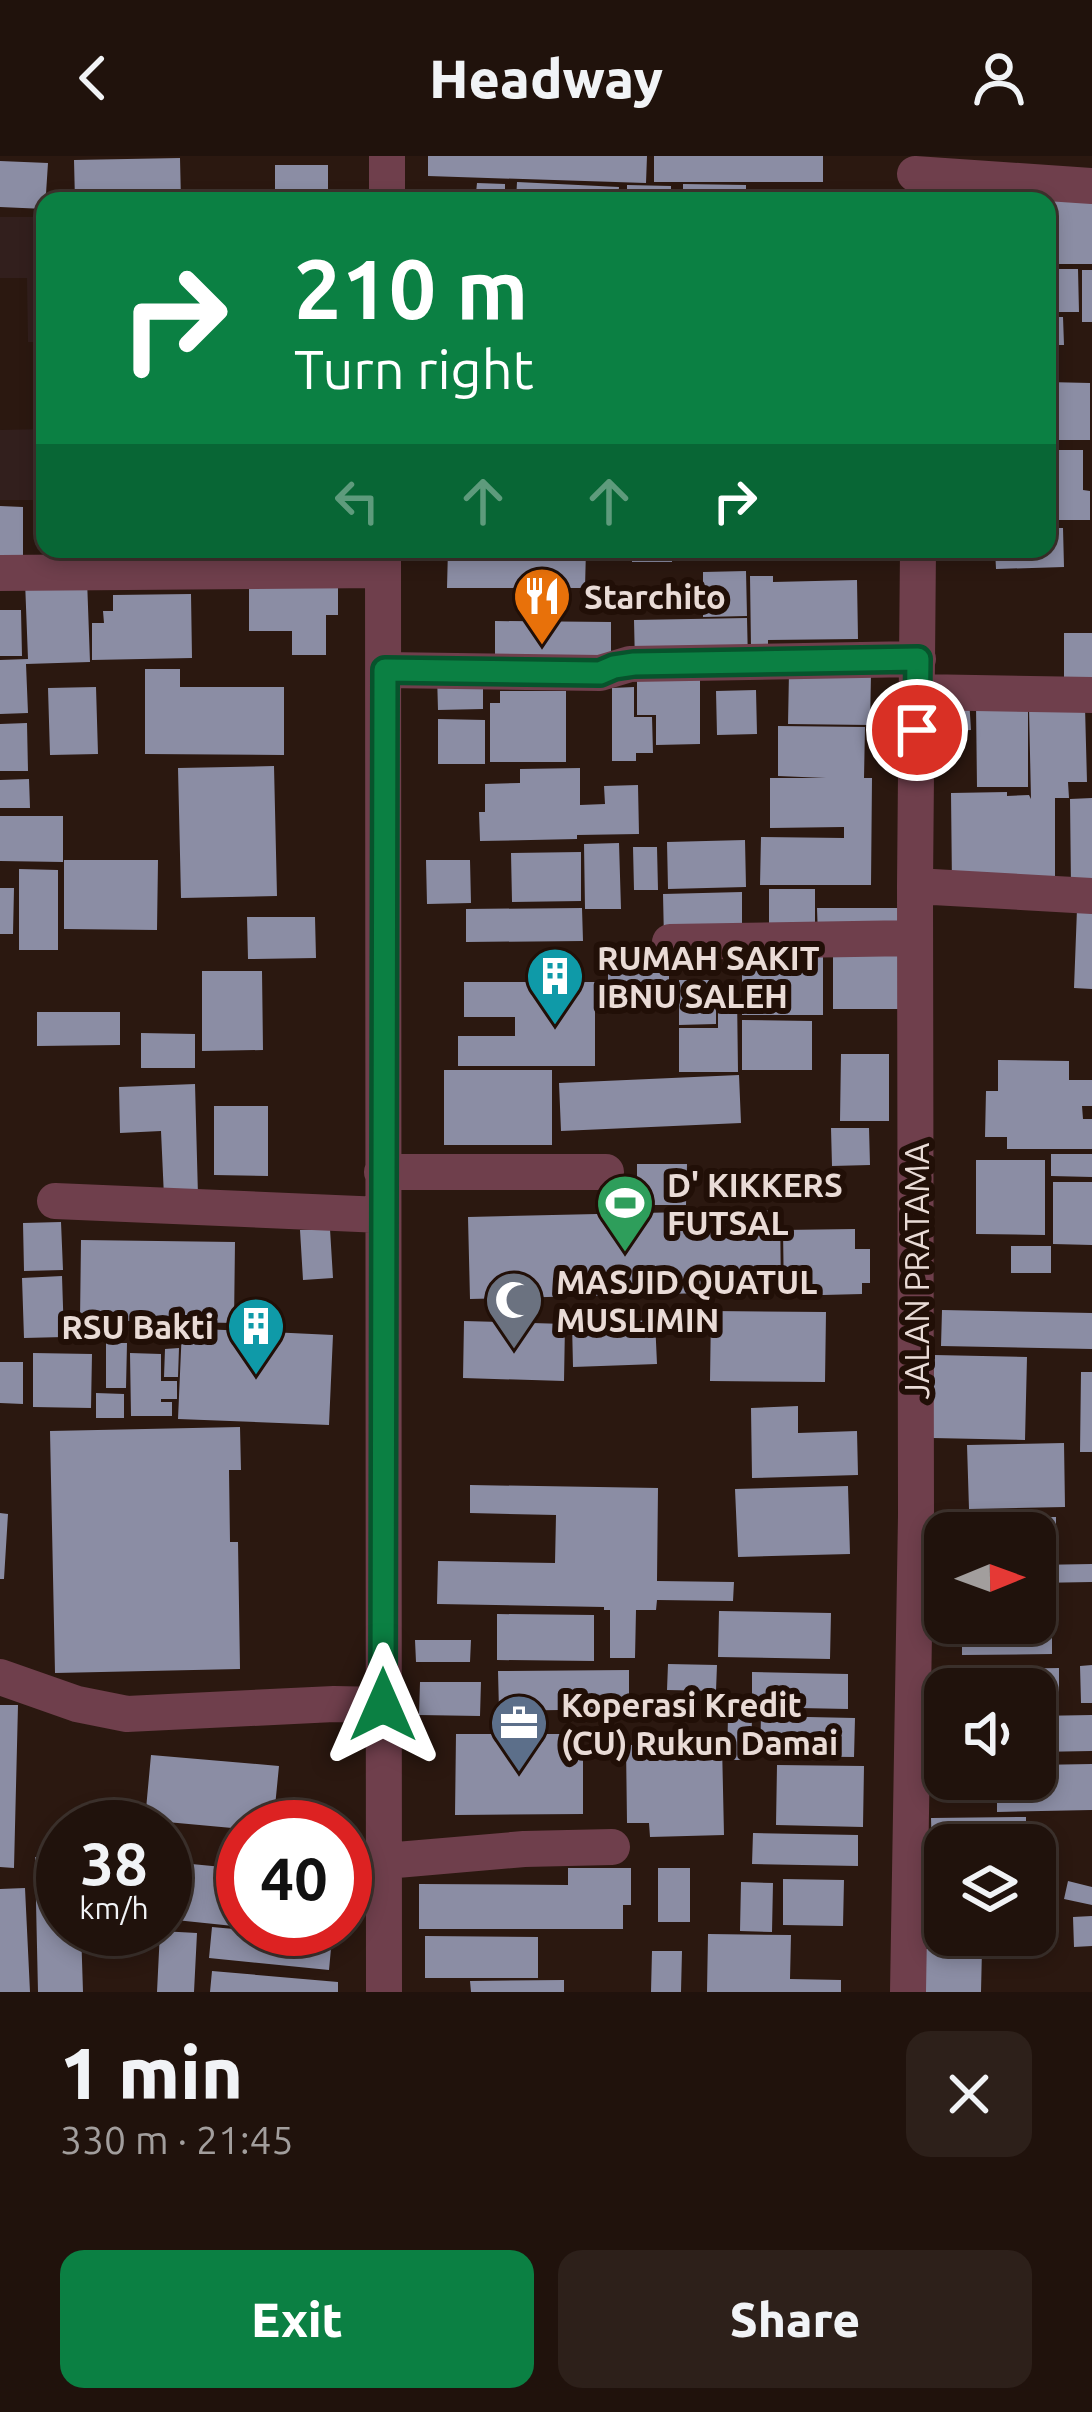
<!DOCTYPE html>
<html lang="en">
<head>
<meta charset="utf-8">
<style>
	:root { --surface:#20120c; --page:#2d201a; --text:#f1f3f6; --muted:#a29e9d; --line:#3d322d; --accent:#0b8043 }
	body { margin:0; font-family:Ubuntu,sans-serif; background:var(--page); color:var(--text); height:100vh; display:flex; flex-direction:column; font-size:45px; white-space:nowrap }
	* { box-sizing:border-box; margin:0 }
	p { font-size:39px; color:var(--muted) }
	.icon { flex:none; width:66px; height:66px; fill:none; stroke:currentColor; stroke-width:2; stroke-linecap:round; stroke-linejoin:round }
	.map { position:relative; height:1836px; overflow:hidden }
	.details { display:flex; flex-direction:column; background:var(--surface); flex:1 }
	.details>* { flex:none }
	.guide { position:absolute; left:36px; top:36px; width:1020px; height:366px; border-radius:24px; box-shadow:0 6px 18px #0003,0 0 0 3px var(--line); background:#0b8043; color:#fff; overflow:hidden }
	.needle { width:78px; rotate:89deg }
	.fabs { position:absolute; left:924px; top:1356px; display:grid; gap:24px }
	.fabs a { display:grid; place-items:center; width:132px; height:132px; border-radius:24px; background:var(--surface); box-shadow:0 6px 18px #0003,0 0 0 3px var(--line); font-size:60px }
	.speed { position:absolute; left:36px; top:1644px; display:flex; gap:24px; font-size:60px; font-weight:700; text-align:center }
	.speed>* { display:grid; place-content:center; width:156px; height:156px; border-radius:50%; background:var(--surface); box-shadow:0 6px 18px #0003,0 0 0 3px var(--line); line-height:1 }
	.speed small { font-size:30px; font-weight:400 }
	.speed .limit { border:18px solid #d22; background:#fff; color:#111 }
	.pin { position:absolute; display:grid; place-items:center; width:102px; height:102px; color:#fff; margin:-51px; border:6px solid #fff; border-radius:50%; box-shadow:0 3px 12px #0007 }
	.me { position:absolute; width:132px; margin:-66px; rotate:0deg; stroke-linejoin:round; filter:drop-shadow(0 0 9px #0008) }
	.turn { display:flex; align-items:center; gap:42px; height:252px; padding:0 60px; font-size:54px }
	.turn .icon { width:156px; height:156px; stroke-width:2.5 }
	.turn b { display:block; font-size:84px; line-height:102px }
	.lanes { display:flex; align-items:center; height:114px; padding:0 60px; background:#0003; justify-content:center; gap:60px; direction:ltr }
	.lanes .off { opacity:.35 }
	.round { display:grid; place-items:center; flex:none; width:126px; height:126px; border-radius:24px; background:var(--page) }
	.headline { display:flex; align-items:center; justify-content:space-between; height:204px; padding:0 60px }
	h1 { font-size:72px; font-weight:800; line-height:90px }
	.button { display:flex; gap:24px; margin-top:auto; padding:24px 60px }
	.button a { flex:1; height:138px; border-radius:24px; background:var(--accent); color:#fff; font-size:48px; font-weight:800; line-height:138px; text-align:center }
	.button a+a { background:var(--page); color:var(--text) }
	header { display:flex; justify-content:space-between; align-items:center; height:156px; padding:0 60px; background:var(--surface); font-size:54px; font-weight:800 }
	.map>svg:first-child { display:block }
</style>
</head>
<body>
<header><svg class="icon" aria-label="back" viewBox="0 0 24 24"><path d="M15 5l-7 7 7 7"/></svg>Headway<svg class="icon" aria-label="person" viewBox="0 0 24 24"><circle cx="12" cy="8" r="4"/><path d="M4 21q1-7 8-7t8 7"/></svg></header>
<div class="map">
<svg width="1092" height="1836" viewBox="0 0 1092 1836">
	<rect width="100%" height="100%" fill="#2b1810"/>
	<path fill="#321f1d" d="M 0,61 L 45,61 L 45,186 L 28,186 L 27,122 L 0,122 Z
		M 45,273 L 45,344 L 0,344 L 0,274 Z"/>
	<path fill="#8b8da4" d="M 428,0 L 647,0 L 646,27 L 428,20 Z
		M 654,0 L 823,0 L 823,26 L 654,26 Z
		M 180,2 L 181,45 L 75,45 L 74,4 Z
		M 0,5 L 48,7 L 45,53 L 0,51 Z
		M 275,9 L 328,9 L 328,45 L 275,45 Z
		M 517,26 L 619,31 L 618,45 L 516,45 Z
		M 477,27 L 505,28 L 505,45 L 447,45 L 448,36 L 476,37 Z
		M 683,28 L 746,29 L 746,45 L 683,45 Z
		M 627,29 L 671,30 L 671,45 L 627,45 Z
		M 1046,35 L 1092,45 L 1092,108 L 1047,108 Z
		M 1047,113 L 1078,113 L 1079,156 L 1047,156 Z
		M 1082,114 L 1092,114 L 1092,166 L 1082,166 Z
		M 1047,161 L 1063,161 L 1064,189 L 1047,189 Z
		M 1047,226 L 1090,227 L 1090,284 L 1047,284 Z
		M 1047,294 L 1083,294 L 1083,334 L 1090,335 L 1090,364 L 1047,364 Z
		M 0,350 L 23,351 L 23,400 L 0,400 Z
		M 1047,372 L 1063,372 L 1064,411 L 996,413 L 995,393 L 1047,393 Z
		M 192,393 L 300,393 L 300,409 L 192,412 Z
		M 448,393 L 586,393 L 585,432 L 447,432 Z
		M 632,393 L 672,393 L 672,406 L 632,406 Z
		M 746,415 L 747,460 L 703,461 L 703,416 Z
		M 750,420 L 773,420 L 773,426 L 857,424 L 858,483 L 768,484 L 768,491 L 751,492 Z
		M 87,423 L 90,506 L 26,508 L 28,557 L 0,558 L 0,504 L 28,503 L 25,425 Z
		M 249,431 L 338,431 L 338,459 L 326,459 L 326,499 L 292,499 L 292,475 L 249,475 Z
		M 191,438 L 192,502 L 92,504 L 92,467 L 104,467 L 103,455 L 113,455 L 113,439 Z
		M 0,454 L 21,454 L 22,500 L 0,500 Z
		M 747,462 L 748,506 L 635,508 L 634,464 Z
		M 495,465 L 611,466 L 611,500 L 495,514 Z
		M 1064,477 L 1092,477 L 1092,534 L 1064,534 Z
		M 145,513 L 180,513 L 180,531 L 284,531 L 284,599 L 145,598 Z
		M 789,516 L 871,518 L 870,569 L 788,568 Z
		M 637,517 L 700,517 L 700,588 L 656,589 L 656,559 L 637,559 Z
		M 437,519 L 483,519 L 483,553 L 438,554 Z
		M 96,531 L 98,598 L 50,599 L 48,532 Z
		M 634,531 L 634,561 L 652,561 L 653,597 L 636,597 L 636,605 L 612,605 L 612,532 Z
		M 756,534 L 757,578 L 717,579 L 716,535 Z
		M 500,535 L 566,535 L 566,606 L 490,606 L 490,547 L 500,547 Z
		M 969,543 L 971,574 L 936,576 L 934,545 Z
		M 976,549 L 1028,549 L 1028,631 L 977,631 Z
		M 1085,551 L 1087,626 L 1068,626 L 1069,642 L 1055,642 L 1055,730 L 952,731 L 951,637 L 1007,636 L 1007,640 L 1029,639 L 1031,643 L 1029,552 Z
		M 438,563 L 485,564 L 485,608 L 438,608 Z
		M 27,567 L 28,615 L 0,615 L 0,568 Z
		M 778,570 L 865,571 L 864,622 L 872,622 L 871,729 L 760,729 L 761,681 L 844,682 L 844,671 L 770,672 L 770,622 L 826,622 L 778,620 Z
		M 274,610 L 277,740 L 181,742 L 178,612 Z
		M 580,612 L 580,649 L 605,648 L 604,630 L 638,629 L 639,678 L 577,679 L 577,683 L 480,685 L 479,656 L 485,656 L 485,628 L 520,627 L 520,613 Z
		M 29,623 L 30,652 L 0,652 L 0,624 Z
		M 1092,642 L 1092,732 L 1071,732 L 1070,643 Z
		M 0,660 L 63,660 L 63,706 L 0,705 Z
		M 745,684 L 746,731 L 668,733 L 667,686 Z
		M 619,687 L 621,753 L 585,753 L 584,688 Z
		M 633,691 L 657,691 L 658,734 L 634,734 Z
		M 581,696 L 581,745 L 512,746 L 511,697 Z
		M 64,704 L 158,704 L 157,774 L 64,773 Z
		M 426,704 L 470,704 L 471,747 L 427,748 Z
		M 19,713 L 58,714 L 58,794 L 19,794 Z
		M 0,732 L 14,732 L 13,778 L 0,778 Z
		M 769,733 L 815,733 L 815,783 L 769,782 Z
		M 742,736 L 742,782 L 664,784 L 663,738 Z
		M 582,752 L 583,785 L 466,786 L 466,753 Z
		M 817,752 L 901,752 L 901,780 L 818,780 Z
		M 1077,753 L 1092,754 L 1092,833 L 1074,832 Z
		M 247,761 L 315,761 L 316,802 L 248,803 Z
		M 833,794 L 900,794 L 900,853 L 833,853 Z
		M 742,797 L 823,797 L 823,859 L 742,859 Z
		M 669,798 L 669,838 L 608,839 L 608,799 Z
		M 202,815 L 262,815 L 263,894 L 202,895 Z
		M 679,824 L 716,824 L 716,868 L 679,869 Z
		M 464,826 L 595,826 L 595,910 L 458,910 L 458,880 L 515,880 L 515,861 L 464,861 Z
		M 718,838 L 737,838 L 738,916 L 679,916 L 679,872 L 718,872 Z
		M 37,856 L 120,856 L 120,889 L 37,890 Z
		M 742,864 L 812,865 L 812,914 L 742,914 Z
		M 141,877 L 195,878 L 195,912 L 141,912 Z
		M 841,898 L 889,898 L 889,965 L 840,965 Z
		M 998,904 L 1069,905 L 1069,924 L 1092,924 L 1092,950 L 1082,950 L 1083,963 L 1092,963 L 1092,993 L 1007,993 L 1007,981 L 985,981 L 986,935 L 998,935 Z
		M 444,914 L 552,914 L 552,989 L 444,989 Z
		M 739,919 L 741,967 L 561,975 L 559,927 Z
		M 195,928 L 198,1040 L 164,1041 L 161,975 L 120,977 L 119,931 Z
		M 214,950 L 268,950 L 268,1020 L 214,1019 Z
		M 831,972 L 869,972 L 870,1009 L 832,1010 Z
		M 1051,998 L 1092,998 L 1092,1021 L 1051,1020 Z
		M 976,1004 L 1045,1004 L 1045,1079 L 976,1078 Z
		M 637,1008 L 687,1008 L 686,1049 L 637,1049 Z
		M 1053,1026 L 1092,1026 L 1092,1089 L 1053,1088 Z
		M 780,1054 L 781,1135 L 470,1143 L 468,1061 Z
		M 61,1066 L 63,1114 L 24,1115 L 23,1067 Z
		M 330,1073 L 333,1122 L 303,1124 L 300,1074 Z
		M 855,1073 L 855,1093 L 870,1093 L 870,1127 L 862,1127 L 862,1138 L 784,1140 L 783,1074 Z
		M 81,1084 L 235,1086 L 234,1167 L 80,1164 Z
		M 1011,1090 L 1051,1090 L 1051,1117 L 1011,1117 Z
		M 62,1120 L 64,1181 L 24,1182 L 22,1122 Z
		M 942,1154 L 1092,1157 L 1092,1193 L 941,1190 Z
		M 711,1155 L 826,1156 L 825,1226 L 710,1225 Z
		M 655,1164 L 657,1208 L 573,1211 L 572,1167 Z
		M 464,1165 L 565,1168 L 564,1225 L 463,1222 Z
		M 182,1172 L 333,1179 L 329,1269 L 178,1263 Z
		M 106,1187 L 127,1187 L 126,1232 L 106,1232 Z
		M 179,1192 L 178,1221 L 164,1221 L 165,1193 Z
		M 33,1197 L 92,1198 L 91,1252 L 33,1251 Z
		M 130,1197 L 161,1198 L 161,1225 L 177,1225 L 177,1243 L 161,1243 L 161,1246 L 172,1246 L 172,1260 L 131,1260 Z
		M 934,1199 L 1027,1201 L 1025,1284 L 932,1282 Z
		M 0,1206 L 23,1206 L 23,1248 L 0,1247 Z
		M 1081,1216 L 1092,1216 L 1092,1296 L 1080,1296 Z
		M 96,1237 L 124,1238 L 124,1262 L 96,1262 Z
		M 798,1250 L 798,1277 L 857,1275 L 858,1319 L 752,1322 L 751,1252 Z
		M 240,1271 L 241,1314 L 229,1314 L 230,1386 L 238,1386 L 240,1513 L 55,1517 L 50,1275 Z
		M 1064,1287 L 1065,1351 L 969,1353 L 967,1289 Z
		M 470,1329 L 658,1332 L 657,1425 L 734,1426 L 733,1445 L 657,1444 L 656,1454 L 636,1454 L 635,1502 L 610,1502 L 610,1454 L 604,1454 L 604,1451 L 437,1448 L 438,1405 L 555,1407 L 556,1359 L 470,1357 Z
		M 848,1330 L 850,1398 L 738,1401 L 735,1333 Z
		M 0,1357 L 8,1358 L 4,1423 L 0,1423 Z
		M 1056,1361 L 1056,1400 L 1035,1401 L 1035,1377 L 970,1377 L 969,1362 Z
		M 1092,1408 L 1092,1426 L 1035,1427 L 1035,1409 Z
		M 1052,1451 L 1052,1498 L 962,1499 L 962,1467 L 1035,1467 L 1035,1452 Z
		M 719,1455 L 831,1457 L 830,1503 L 718,1501 Z
		M 497,1458 L 594,1459 L 594,1505 L 497,1504 Z
		M 415,1484 L 471,1484 L 470,1506 L 416,1506 Z
		M 668,1508 L 717,1509 L 716,1535 L 667,1534 Z
		M 1092,1509 L 1092,1547 L 1081,1547 L 1080,1510 Z
		M 1059,1512 L 1059,1548 L 1035,1548 L 1035,1533 L 947,1533 L 947,1514 Z
		M 629,1514 L 629,1553 L 499,1555 L 498,1515 Z
		M 752,1516 L 848,1518 L 848,1553 L 752,1551 Z
		M 420,1526 L 481,1526 L 480,1560 L 419,1559 Z
		M 0,1549 L 18,1549 L 14,1712 L 0,1711 Z
		M 1092,1559 L 1092,1595 L 1035,1596 L 1035,1560 Z
		M 728,1560 L 752,1560 L 751,1604 L 727,1604 Z
		M 761,1560 L 855,1562 L 854,1601 L 760,1600 Z
		M 456,1578 L 583,1578 L 583,1658 L 455,1659 Z
		M 722,1588 L 724,1679 L 650,1681 L 649,1667 L 627,1667 L 626,1589 Z
		M 151,1599 L 279,1610 L 273,1671 L 243,1673 L 145,1664 Z
		M 1092,1608 L 1092,1654 L 997,1656 L 997,1623 L 1035,1623 L 1035,1609 Z
		M 777,1609 L 864,1610 L 863,1671 L 776,1669 Z
		M 1026,1661 L 1026,1689 L 945,1689 L 945,1701 L 932,1701 L 931,1662 Z
		M 753,1677 L 858,1679 L 858,1710 L 752,1708 Z
		M 63,1700 L 63,1773 L 81,1773 L 83,1836 L 38,1836 L 35,1701 Z
		M 171,1706 L 243,1713 L 243,1771 L 166,1763 Z
		M 568,1712 L 631,1712 L 631,1749 L 623,1749 L 623,1773 L 419,1773 L 419,1728 L 568,1729 Z
		M 658,1712 L 690,1712 L 690,1766 L 658,1766 Z
		M 783,1723 L 844,1724 L 843,1770 L 783,1769 Z
		M 1068,1725 L 1092,1731 L 1092,1749 L 1064,1743 Z
		M 741,1726 L 773,1727 L 772,1776 L 740,1775 Z
		M 25,1732 L 30,1836 L 0,1836 L 0,1733 Z
		M 934,1738 L 945,1738 L 945,1783 L 933,1783 Z
		M 1035,1739 L 1048,1739 L 1047,1783 L 1012,1783 L 1013,1779 L 1035,1779 Z
		M 1092,1760 L 1092,1790 L 1074,1791 L 1073,1761 Z
		M 212,1771 L 332,1782 L 329,1814 L 209,1802 Z
		M 160,1775 L 197,1777 L 194,1836 L 157,1836 Z
		M 708,1778 L 791,1779 L 790,1823 L 841,1824 L 841,1836 L 707,1836 Z
		M 425,1780 L 538,1781 L 538,1822 L 425,1822 Z
		M 922,1793 L 982,1793 L 981,1836 L 922,1836 Z
		M 652,1795 L 682,1795 L 681,1836 L 651,1836 Z
		M 212,1815 L 338,1826 L 338,1836 L 210,1836 Z
		M 564,1824 L 564,1836 L 471,1836 L 470,1825 Z"/>
	<g fill="none" stroke-linecap="round" stroke-linejoin="round">
		<path stroke="#6f3f4c" stroke-width="36" d="M 915,18 L 1092,30
			M 387,45 L 387,0
			M 383,393 L 384,1836
			M 0,417 L 382,414
			M 385,514 L 600,517 L 630,508 L 918,503
			M 918,536 L 1092,539
			M 915,730 L 1092,740
			M 670,786 L 915,782
			M 382,1016 L 606,1016
			M 55,1045 L 382,1059
			M 0,1521 L 77,1548 L 127,1558 L 334,1548 L 383,1549
			M 385,1705 L 524,1693 L 612,1691
			M 908,1836 L 916,1360 L 915,730 L 918,393"/>
	</g>
	<g fill="none" stroke-linecap="round" stroke-linejoin="round">
		<g stroke="#07532c" stroke-width="30">
			<path id="route" d="M 383,1549 L 385,514 L 600,517 L 614,511 L 634,508 L 918,503 L 917,574"/>
		</g>
		<use href="#route" stroke="#0b8043" stroke-width="21"/>
	</g>
	<defs>
		<g id="restaurant-pin" transform="scale(3)"><path d="M0 17L-7.5 6A9.5 9.5 0 1 1 7.5 6Z" fill="#e8710a" stroke="#210f07"/><path d="M-5-6h1v4h1v-4h1v4h1v-4h1v5L-1.5 .5V6h-2V.5L-5-1ZM5-6V6H3V1.5H1.5Q1.5-4 5-6Z" fill="#fff"/></g>
		<g id="building-pin" transform="scale(3)"><path d="M0 17L-7.5 6A9.5 9.5 0 1 1 7.5 6Z" fill="#0f9aa8" stroke="#210f07"/><path d="M-4-6H4V6H1V3H-1V6H-4ZM-2.5-4.3h1.7v1.8h-1.7ZM.8-4.3h1.7v1.8H.8ZM-2.5-1h1.7V.8h-1.7ZM.8-1h1.7V.8H.8Z" fill="#fff"/></g>
		<g id="stadium-pin" transform="scale(3)"><path d="M0 17L-7.5 6A9.5 9.5 0 1 1 7.5 6Z" fill="#2e9e5b" stroke="#210f07"/><path d="M0-5a6.5 5 0 1 0 0 10a6.5 5 0 1 0 0-10ZM-3.5-1.8h7v3.6h-7Z" fill="#fff"/></g>
		<g id="mosque-pin" transform="scale(3)"><path d="M0 17L-7.5 6A9.5 9.5 0 1 1 7.5 6Z" fill="#6b7280" stroke="#210f07"/><path d="M3.5-4.9A6 6 0 1 0 3.5 4.9A5 5 0 1 1 3.5-4.9Z" fill="#fff"/></g>
		<g id="office-pin" transform="scale(3)"><path d="M0 17L-7.5 6A9.5 9.5 0 1 1 7.5 6Z" fill="#5c6f8a" stroke="#210f07"/><path d="M-6-3h4V-5.5h4V-3h4V5H-6ZM-1-4.5V-3h2v-1.5ZM-6 0V1H6V0Z" fill="#fff"/></g>
	</defs>
	<g fill-rule="evenodd">
		<use href="#restaurant-pin" x="542" y="440"/>
		<use href="#building-pin" x="555" y="820"/>
		<use href="#stadium-pin" x="625" y="1047"/>
		<use href="#mosque-pin" x="514" y="1144"/>
		<use href="#building-pin" x="256" y="1170"/>
		<use href="#office-pin" x="519" y="1567"/>
	</g>
	<g text-anchor="middle" dominant-baseline="central" stroke-width="12" stroke-linejoin="round" paint-order="stroke">
		<g font-size="33" font-weight="bold" fill="#e9dbd6" stroke="#210f07" text-anchor="start">
			<text x="584" y="440">Starchito</text>
			<text x="597" y="801">RUMAH SAKIT<tspan x="597" dy="38">IBNU SALEH</tspan></text>
			<text x="667" y="1028">D' KIKKERS<tspan x="667" dy="38">FUTSAL</tspan></text>
			<text x="556" y="1125">MASJID QUATUL<tspan x="556" dy="38">MUSLIMIN</tspan></text>
			<text x="214" y="1170" text-anchor="end">RSU Bakti</text>
			<text x="561" y="1548">Koperasi Kredit<tspan x="561" dy="38">(CU) Rukun Damai</tspan></text>
		</g>
		<g font-size="33" fill="#e9dbd6" stroke="#210f07">
			<text transform="translate(916 1115) rotate(-90)">JALAN PRATAMA</text>
		</g>
	</g>
</svg>
<div class="fabs">
<a><svg class="needle" viewBox="-14 -14 28 28"><path d="M0-13l5 13h-10z" fill="#e53935"/><path d="M0 13l5-13h-10z" fill="#a29e9d"/></svg></a>
<a><svg class="icon" aria-label="sound" viewBox="0 0 24 24"><path d="M4 9h4l5-4v14l-5-4H4zM17 9q2 3 0 6"/></svg></a>
<a><svg class="icon" aria-label="layers" viewBox="0 0 24 24"><path d="M12 4l9 5-9 5-9-5zM3 14l9 5 9-5"/></svg></a>
</div>
<div class="speed"><div>38<small>km/h</small></div><div class="limit">40</div></div>
<div class="pin" style="left:917px;top:574px;background:#d93025"><svg class="icon" aria-label="arrive" viewBox="0 0 24 24"><path d="M6 21V4h12l-3 4 3 4H6"/></svg></div>
<svg class="me" style="left:383px;top:1549px" viewBox="-20 -20 40 40"><path d="M0-17L14 15 0 8-14 15z" fill="#0b8043" stroke="#fff" stroke-width="4"/></svg>
<div class="guide">
<div class="turn"><svg class="icon" aria-label="right" viewBox="0 0 24 24"><path d="M7 20v-9h11M14 6l5 5-5 5"/></svg><div><b>210 m</b>Turn right</div></div>
<div class="lanes"><svg class="icon off" aria-label="left" viewBox="0 0 24 24"><path d="M17 20v-9H6M10 6l-5 5 5 5"/></svg><svg class="icon off" aria-label="ahead" viewBox="0 0 24 24"><path d="M12 20V5M6 11l6-6 6 6"/></svg><svg class="icon off" aria-label="ahead" viewBox="0 0 24 24"><path d="M12 20V5M6 11l6-6 6 6"/></svg><svg class="icon" aria-label="right" viewBox="0 0 24 24"><path d="M7 20v-9h11M14 6l5 5-5 5"/></svg></div>
</div>
</div>
<section class="details">
<div class="headline"><div><h1>1 min</h1><p>330 m · 21:45</p></div><a class="round"><svg class="icon" aria-label="close" viewBox="0 0 24 24"><path d="M6 6l12 12M18 6L6 18"/></svg></a></div>
<div class="button"><a>Exit</a><a>Share</a></div>
</section>
</body>
</html>
